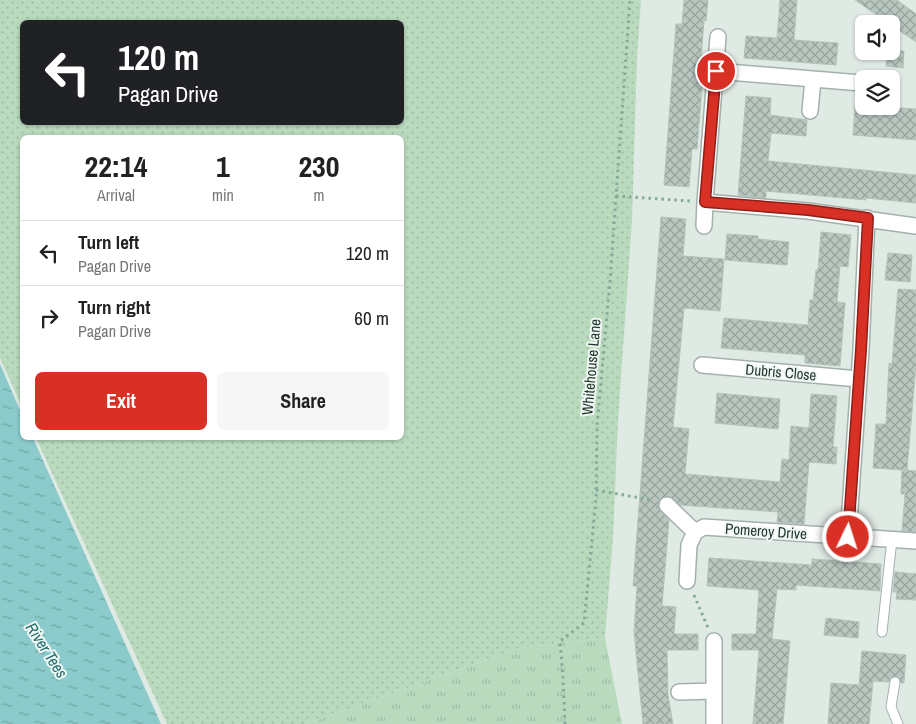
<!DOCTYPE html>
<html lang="en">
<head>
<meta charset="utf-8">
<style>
	:root { --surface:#fff; --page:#f6f6f6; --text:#222; --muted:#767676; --line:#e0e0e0; --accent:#d93025 }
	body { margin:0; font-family:"Archivo Narrow",sans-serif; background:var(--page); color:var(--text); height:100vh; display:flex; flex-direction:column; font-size:19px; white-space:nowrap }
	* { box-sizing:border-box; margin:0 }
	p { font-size:16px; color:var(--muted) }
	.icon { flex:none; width:28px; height:28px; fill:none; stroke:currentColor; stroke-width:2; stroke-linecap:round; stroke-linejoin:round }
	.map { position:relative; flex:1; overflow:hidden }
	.panel { position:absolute; left:20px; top:135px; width:384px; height:305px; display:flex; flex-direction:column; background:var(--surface); border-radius:8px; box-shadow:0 1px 4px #0004 }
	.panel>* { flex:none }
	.top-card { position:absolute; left:20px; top:20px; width:384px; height:105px; border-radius:8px; box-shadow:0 1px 4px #0004; background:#202124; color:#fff; overflow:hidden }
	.controls { position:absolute; left:855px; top:15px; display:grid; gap:10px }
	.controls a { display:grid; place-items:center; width:45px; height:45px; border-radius:8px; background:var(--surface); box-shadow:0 1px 4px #0004; font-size:25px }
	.pin { position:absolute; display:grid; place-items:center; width:42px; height:42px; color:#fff; margin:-21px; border:2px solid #fff; border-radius:50%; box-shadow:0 1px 5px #0007 }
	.me { position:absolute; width:55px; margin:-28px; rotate:4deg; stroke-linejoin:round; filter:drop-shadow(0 0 4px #0008) }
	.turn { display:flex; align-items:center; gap:18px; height:105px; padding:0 15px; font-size:22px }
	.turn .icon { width:65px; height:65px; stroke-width:2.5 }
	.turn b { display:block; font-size:35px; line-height:42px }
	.eta { display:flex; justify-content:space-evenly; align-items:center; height:85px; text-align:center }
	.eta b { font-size:30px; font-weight:800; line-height:35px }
	.cta { display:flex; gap:10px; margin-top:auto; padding:10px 15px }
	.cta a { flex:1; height:58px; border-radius:8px; background:var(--accent); color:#fff; font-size:20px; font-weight:800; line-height:58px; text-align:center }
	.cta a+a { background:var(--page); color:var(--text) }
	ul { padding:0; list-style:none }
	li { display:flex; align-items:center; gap:15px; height:65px; padding:0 15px; border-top:1px solid var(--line) }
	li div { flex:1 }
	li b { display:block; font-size:19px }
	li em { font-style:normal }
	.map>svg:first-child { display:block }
</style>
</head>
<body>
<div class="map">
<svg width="916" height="724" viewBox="0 0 916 724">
	<defs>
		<pattern id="grass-dots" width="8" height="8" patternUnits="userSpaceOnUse" patternTransform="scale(1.25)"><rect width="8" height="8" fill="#badabe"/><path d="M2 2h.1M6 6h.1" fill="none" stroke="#a0bca4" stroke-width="1.8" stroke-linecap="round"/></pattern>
		<pattern id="park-tufts" width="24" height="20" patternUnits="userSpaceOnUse" patternTransform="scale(1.25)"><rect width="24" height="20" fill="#badabe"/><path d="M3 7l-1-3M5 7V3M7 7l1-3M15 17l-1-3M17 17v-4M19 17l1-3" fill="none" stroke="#a0bca4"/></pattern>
		<pattern id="water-ripples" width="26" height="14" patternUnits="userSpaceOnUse" patternTransform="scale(1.25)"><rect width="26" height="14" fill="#8bcbcc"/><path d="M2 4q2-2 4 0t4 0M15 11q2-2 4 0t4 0" fill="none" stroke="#71a6a6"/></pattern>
		<pattern id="building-cross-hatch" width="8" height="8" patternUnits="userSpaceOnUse" patternTransform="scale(1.25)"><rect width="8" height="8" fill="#b9c7c0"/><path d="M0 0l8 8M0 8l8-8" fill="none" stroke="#96a39c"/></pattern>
	</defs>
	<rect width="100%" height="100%" fill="#e0eae4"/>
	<path fill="url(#grass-dots)" fill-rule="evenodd" d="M 0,0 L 641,0 L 637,58 L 632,220 L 618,421 L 613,538 L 605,638 L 520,648 L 306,724 L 167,724 L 36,438 L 401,438 L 401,138 L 22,138 L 22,407 L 0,358 ZM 22,22 L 401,22 L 401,122 L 22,122 Z"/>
	<path fill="url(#park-tufts)" d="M 605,638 L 622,724 L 306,724 L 520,648 Z"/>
	<path fill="url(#water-ripples)" d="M 0,364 L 22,415 L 22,438 L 33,438 L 161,724 L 0,724 Z"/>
	<path fill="url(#building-cross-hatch)" stroke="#b3c3ba" d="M 684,0 L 708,0 L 706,21 L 704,20 L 699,87 L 702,87 L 697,149 L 692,149 L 689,187 L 664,185 L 676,24 L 682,24 Z
		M 780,0 L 797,0 L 794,40 L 838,43 L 836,65 L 744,58 L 746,36 L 777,38 Z
		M 855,0 L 897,0 L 916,14 L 916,42 Z
		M 888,51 L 904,51 L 903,68 L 886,66 Z
		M 746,96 L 771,98 L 770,115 L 807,120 L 806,136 L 771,133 L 768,161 L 916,175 L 916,203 L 866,198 L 866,200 L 766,191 L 766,198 L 738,195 Z
		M 855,105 L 916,109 L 916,140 L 853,135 Z
		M 661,217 L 686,219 L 683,256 L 724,259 L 720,311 L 684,308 L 673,427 L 689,429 L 685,474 L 780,482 L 782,459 L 789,460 L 791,426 L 809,428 L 811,394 L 837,396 L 833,447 L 837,447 L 836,464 L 809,462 L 804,524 L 777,522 L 778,512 L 680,505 L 669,496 L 660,499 L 658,508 L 669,520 L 662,606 L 676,607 L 674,634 L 698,634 L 698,650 L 667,650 L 668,695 L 673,724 L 643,724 L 634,632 L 637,586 L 633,586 Z
		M 821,232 L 851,235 L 848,267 L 840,266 L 837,302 L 845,303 L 840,366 L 805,363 L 805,355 L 721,348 L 724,318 L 808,325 L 810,300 L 813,300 L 816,270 L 818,270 Z
		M 727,234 L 758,236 L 758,239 L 789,242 L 787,265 L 725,260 Z
		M 888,253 L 912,255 L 910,282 L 885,280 Z
		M 898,289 L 916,290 L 916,364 L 907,470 L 916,471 L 916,532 L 902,531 L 905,494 L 901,494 L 902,470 L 873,468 L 876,424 L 886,424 L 889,363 L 892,364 Z
		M 717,393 L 780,399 L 778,429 L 715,423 Z
		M 709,558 L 812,565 L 812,559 L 881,564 L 880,591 L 796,585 L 796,590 L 777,589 L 772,639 L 790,641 L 783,724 L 753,724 L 759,650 L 732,650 L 732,634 L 756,634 L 759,590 L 707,586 Z
		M 895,572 L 916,574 L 916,600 L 896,599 L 897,592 L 893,592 Z
		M 826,618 L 859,622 L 858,638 L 824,635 Z
		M 862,651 L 906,655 L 904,683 L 901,683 L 899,678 L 896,676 L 890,678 L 889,682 L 873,681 L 869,724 L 828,724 L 831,683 L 859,685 Z"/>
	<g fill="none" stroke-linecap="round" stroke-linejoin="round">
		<g stroke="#a3b1aa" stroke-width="11">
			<path id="service" d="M 882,632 L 892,539
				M 895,682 L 891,707 L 898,724"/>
		</g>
		<g stroke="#a3b1aa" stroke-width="18">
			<path id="minor" d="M 718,37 L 705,202 L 808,211 L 916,226
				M 716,71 L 861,83
				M 810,111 L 813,79
				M 704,226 L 705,202
				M 702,365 L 859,379
				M 667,505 L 695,532
				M 848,537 L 861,350 L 867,218
				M 687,581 L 689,545 L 695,532 L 704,527 L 916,541
				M 714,641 L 714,724
				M 679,692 L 713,691"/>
		</g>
		<path stroke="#83ab99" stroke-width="3" stroke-dasharray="2.5 4" stroke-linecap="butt" d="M 616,196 L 690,201
			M 596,490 L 652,500
			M 694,595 L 708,628
			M 565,724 L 563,678 L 560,641 L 584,623 L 596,499 L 597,426 L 610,281 L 630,0"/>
		<use href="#service" stroke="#fff" stroke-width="9"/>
		<use href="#minor" stroke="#fff" stroke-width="15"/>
	</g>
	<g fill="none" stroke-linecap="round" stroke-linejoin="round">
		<g stroke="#8d1f18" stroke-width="12">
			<path id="route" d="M 716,71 L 705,202 L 808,210 L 868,218 L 861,350 L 848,537"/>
		</g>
		<use href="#route" stroke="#d93025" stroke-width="9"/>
	</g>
	<g text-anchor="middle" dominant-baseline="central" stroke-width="4" stroke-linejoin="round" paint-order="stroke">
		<g font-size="15" fill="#223930" stroke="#f0f7f3">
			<text transform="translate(591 367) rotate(-85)">Whitehouse Lane</text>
			<text transform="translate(781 372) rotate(5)">Dubris Close</text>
			<text transform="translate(766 531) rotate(4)">Pomeroy Drive</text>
		</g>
		<g font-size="16" font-style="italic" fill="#216e70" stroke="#f0f7f3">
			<text transform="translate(47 650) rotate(57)">River Tees</text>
		</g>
	</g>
</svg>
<div class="controls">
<a><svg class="icon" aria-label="sound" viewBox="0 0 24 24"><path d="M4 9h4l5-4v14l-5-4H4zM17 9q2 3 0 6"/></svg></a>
<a><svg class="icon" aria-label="layers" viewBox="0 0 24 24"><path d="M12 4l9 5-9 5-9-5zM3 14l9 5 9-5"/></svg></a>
</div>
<div class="pin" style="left:716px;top:71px;background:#d93025"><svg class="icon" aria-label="arrive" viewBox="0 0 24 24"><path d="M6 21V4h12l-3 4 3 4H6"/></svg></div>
<svg class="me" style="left:848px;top:537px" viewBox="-20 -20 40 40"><circle r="17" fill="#d93025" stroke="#fff" stroke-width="3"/><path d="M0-11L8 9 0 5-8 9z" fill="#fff"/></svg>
<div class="top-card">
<div class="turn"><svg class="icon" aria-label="left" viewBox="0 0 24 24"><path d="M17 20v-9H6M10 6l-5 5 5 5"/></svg><div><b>120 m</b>Pagan Drive</div></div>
</div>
<section class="panel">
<div class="eta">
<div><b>22:14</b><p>Arrival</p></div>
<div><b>1</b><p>min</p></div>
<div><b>230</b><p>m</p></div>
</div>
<ul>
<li><svg class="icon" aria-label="left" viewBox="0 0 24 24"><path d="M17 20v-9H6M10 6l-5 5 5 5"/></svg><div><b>Turn left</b><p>Pagan Drive</p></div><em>120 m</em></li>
<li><svg class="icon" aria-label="right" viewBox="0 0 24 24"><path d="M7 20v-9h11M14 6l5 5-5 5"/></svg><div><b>Turn right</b><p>Pagan Drive</p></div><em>60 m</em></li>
</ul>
<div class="cta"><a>Exit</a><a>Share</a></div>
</section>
</div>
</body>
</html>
